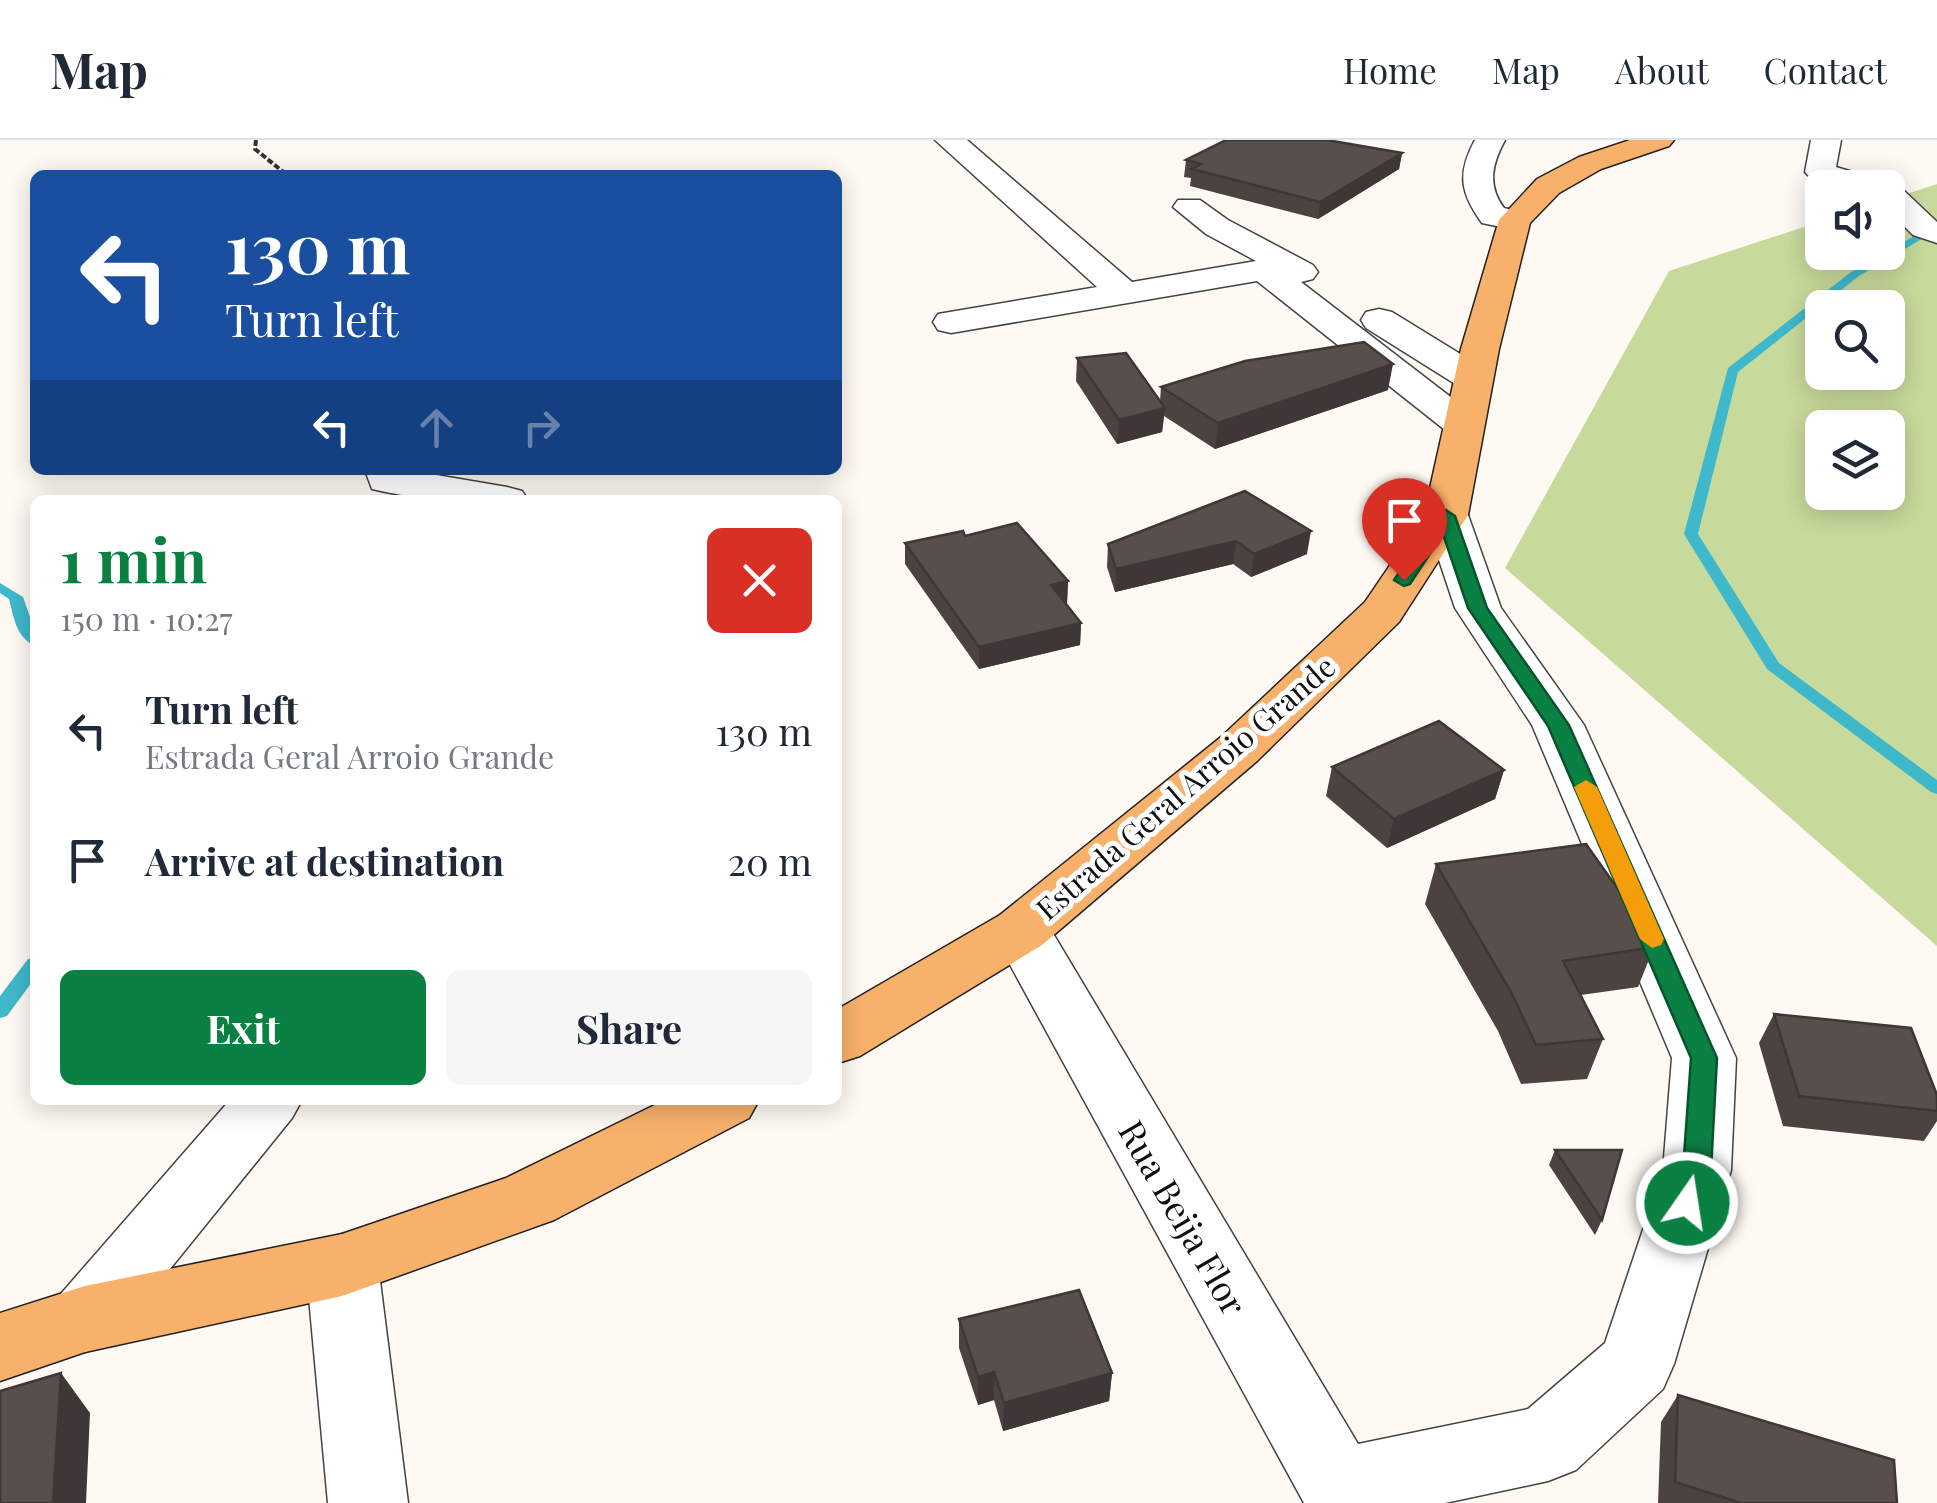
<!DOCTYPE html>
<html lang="en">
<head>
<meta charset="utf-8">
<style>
	:root { --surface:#fff; --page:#f6f6f7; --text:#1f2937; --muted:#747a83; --line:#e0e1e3; --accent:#0b8043 }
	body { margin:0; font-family:"Playfair Display",serif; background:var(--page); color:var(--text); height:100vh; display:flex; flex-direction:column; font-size:38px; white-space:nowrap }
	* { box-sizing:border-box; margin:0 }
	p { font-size:32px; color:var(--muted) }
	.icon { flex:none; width:55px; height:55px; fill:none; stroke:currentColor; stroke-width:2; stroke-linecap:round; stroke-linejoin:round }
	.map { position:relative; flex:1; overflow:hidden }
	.details { position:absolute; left:30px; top:355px; width:812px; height:610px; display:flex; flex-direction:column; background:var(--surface); border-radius:15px; box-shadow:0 5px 25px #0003 }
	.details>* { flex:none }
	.hud { position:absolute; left:30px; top:30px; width:812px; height:305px; border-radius:15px; box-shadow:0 5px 25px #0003; background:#1a4fa0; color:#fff; overflow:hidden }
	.tools { position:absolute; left:1805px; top:30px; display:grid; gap:20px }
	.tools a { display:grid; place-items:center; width:100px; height:100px; border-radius:15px; background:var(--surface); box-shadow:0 5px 25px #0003; font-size:50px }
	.pin { position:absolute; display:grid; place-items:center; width:85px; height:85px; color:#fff; margin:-102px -42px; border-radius:50% 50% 50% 0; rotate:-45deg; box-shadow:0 0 10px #0007 }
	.pin .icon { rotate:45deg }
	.me { position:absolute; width:110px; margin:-55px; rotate:13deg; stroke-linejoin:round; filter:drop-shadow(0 0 8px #0008) }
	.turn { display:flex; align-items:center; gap:35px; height:210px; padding:0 30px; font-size:45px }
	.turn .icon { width:130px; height:130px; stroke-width:2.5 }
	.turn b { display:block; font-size:70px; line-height:85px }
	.lanes { display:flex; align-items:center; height:95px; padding:0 30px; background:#0003; justify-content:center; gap:50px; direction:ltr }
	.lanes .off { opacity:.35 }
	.round { display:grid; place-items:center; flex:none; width:105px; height:105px; border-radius:15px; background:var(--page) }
	.headline { display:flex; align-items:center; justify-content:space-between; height:170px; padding:0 30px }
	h1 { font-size:60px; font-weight:700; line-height:75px; color:var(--accent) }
	.button { display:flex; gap:20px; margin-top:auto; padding:20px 30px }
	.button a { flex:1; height:115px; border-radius:15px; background:var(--accent); color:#fff; font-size:40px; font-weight:700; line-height:115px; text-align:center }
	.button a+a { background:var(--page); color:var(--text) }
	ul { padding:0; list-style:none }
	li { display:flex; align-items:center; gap:30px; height:130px; padding:0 30px }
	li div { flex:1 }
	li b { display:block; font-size:38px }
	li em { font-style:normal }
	header { display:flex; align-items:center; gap:60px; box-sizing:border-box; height:140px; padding:0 50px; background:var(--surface); border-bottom:2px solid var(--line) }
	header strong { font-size:48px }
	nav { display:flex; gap:55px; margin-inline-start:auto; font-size:35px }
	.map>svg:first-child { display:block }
</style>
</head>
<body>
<header>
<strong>Map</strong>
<nav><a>Home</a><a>Map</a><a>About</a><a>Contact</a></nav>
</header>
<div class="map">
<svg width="1937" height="1363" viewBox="0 0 1937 1363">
	<rect width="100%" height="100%" fill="#fff9f3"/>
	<path fill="#c8da9b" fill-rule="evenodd" d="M 1937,44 L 1937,806 L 1505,428 L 1669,131 L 1822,81 L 1822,112 L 1888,112 L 1888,60 ZM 1822,168 L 1888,168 L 1888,232 L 1822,232 ZM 1822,288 L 1888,288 L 1888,352 L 1822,352 Z"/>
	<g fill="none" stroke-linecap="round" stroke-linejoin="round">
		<path fill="#3fb8cc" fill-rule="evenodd" d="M 1937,83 L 1937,90 L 1859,136 L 1738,232 L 1698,394 L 1779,523 L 1937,640 L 1937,654 L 1931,652 L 1767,529 L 1684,394 L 1728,228 L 1851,132 Z
			M 0,443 L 23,457 L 35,491 L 35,506 C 16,497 14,478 9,459 L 0,453 Z
			M 35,817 L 35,838 L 7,876 L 0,878 L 0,856 L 28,819 Z"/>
		<g stroke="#434343" stroke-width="3">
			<path id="minor" d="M 935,0 L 967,0 L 1132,142 L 1256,121 L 1206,94 L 1173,67 L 1178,60 L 1200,60 L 1228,80 L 1313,125 L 1318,132 L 1313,139 L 1301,142 L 1478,278 L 1484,286 L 1478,294 L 1464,298 L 1450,294 L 1257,141 L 951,193 L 938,190 L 933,182 L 938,174 L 1097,147 Z
				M 1475,0 L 1505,0 C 1492,24 1487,45 1504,68 L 1526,73 L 1531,80 L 1526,87 L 1515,90 L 1482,83 C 1460,53 1457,33 1475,0 Z
				M 1811,0 L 1841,0 L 1836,27 L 1899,46 L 1937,82 L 1937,103 L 1913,95 L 1888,70 L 1888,48 C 1863,48 1822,53 1805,32 Z
				M 1379,169 L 1392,172 L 1488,231 L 1493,239 L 1488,247 L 1474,250 L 1460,247 L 1366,188 L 1361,180 L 1366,172 Z
				M 365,330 L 407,330 L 507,347 L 522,351 L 528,360 C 475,360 424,362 372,349 Z
				M 1446,362 L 1461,366 L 1468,375 L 1501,468 L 1584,585 L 1736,918 L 1731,1030 L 1674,1224 L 1663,1249 L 1576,1330 L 1548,1341 L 1445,1363 L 1304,1363 L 991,790 L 1000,775 L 1021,769 L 1042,775 L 1358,1304 L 1528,1269 L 1605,1203 L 1663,1030 L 1672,918 L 1532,585 L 1455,468 L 1424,375 L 1431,366 Z
				M 230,960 L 302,960 L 292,978 L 111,1202 L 85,1212 L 59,1202 L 48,1179 L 59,1156 Z
				M 342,1094 L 367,1103 L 378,1125 L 408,1363 L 328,1363 L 306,1125 L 317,1103 Z"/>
		</g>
		<g stroke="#212121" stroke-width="3">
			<path id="major" d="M 1630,0 L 1674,0 L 1669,6 L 1601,29 L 1559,53 L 1530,83 L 1499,209 L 1468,375 L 1399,482 L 1257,621 L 1042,805 L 860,916 L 838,923 L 838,869 L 1000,775 L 1221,597 L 1365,462 L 1424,375 L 1461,209 L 1499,80 L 1537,39 L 1579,17 Z
				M 665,960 L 759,960 L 749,978 L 554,1080 L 342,1156 L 85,1212 L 0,1241 L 0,1173 L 85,1146 L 342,1094 L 506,1038 Z"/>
		</g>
		<path stroke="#323232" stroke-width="4" stroke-dasharray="6 2.5" stroke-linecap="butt" d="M 256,0 L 255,9 L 287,35"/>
		<use href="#minor" fill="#fff" fill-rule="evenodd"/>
		<use href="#major" fill="#f7b16b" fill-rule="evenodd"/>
	</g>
	<path fill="#4c4341" d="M 1402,13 L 1399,29 L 1318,79 L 1190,46 L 1191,38 L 1184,37 L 1186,20 Z
		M 1077,218 L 1160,261 L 1161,247 L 1388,250 L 1215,309 L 1164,276 L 1162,292 L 1117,304 L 1076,241 Z
		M 1245,351 L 1307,414 L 1251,437 L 1233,424 L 1115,452 L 1107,427 L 1108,404 Z
		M 965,396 L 1068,441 L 1067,463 L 1066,464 L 1081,483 L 1080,505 L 979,529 L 905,424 L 905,403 Z
		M 1332,627 L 1504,630 L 1495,659 L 1387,708 L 1326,656 Z
		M 1436,724 L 1654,807 L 1638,847 L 1581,855 L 1603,899 L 1587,939 L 1521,944 L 1498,891 L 1425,764 Z
		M 1774,874 L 1937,955 L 1937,981 L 1924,1001 L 1783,986 L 1759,903 Z
		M 1555,1010 L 1602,1080 L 1595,1095 L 1549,1025 Z
		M 959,1179 L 1112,1233 L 1109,1261 L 1003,1291 L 994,1260 L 978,1265 L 959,1208 Z
		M 1678,1255 L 1897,1363 L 1658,1363 L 1661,1282 Z"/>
	<path fill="#3e3735" d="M 1402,13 L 1399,29 L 1318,79 L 1320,62 Z
		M 1393,224 L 1388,250 L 1215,309 L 1218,283 Z
		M 1165,268 L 1162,292 L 1117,304 L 1119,280 Z
		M 1311,391 L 1307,414 L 1251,437 L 1254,414 Z
		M 1236,401 L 1233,424 L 1115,452 L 1116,429 Z
		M 1068,441 L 1067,463 L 1050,467 L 1051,445 Z
		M 1081,483 L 1080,505 L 979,529 L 979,507 Z
		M 1504,630 L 1495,659 L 1387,708 L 1394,679 Z
		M 994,1232 L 994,1260 L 978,1265 L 978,1237 Z
		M 61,1233 L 90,1273 L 86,1363 L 53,1363 Z
		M 1112,1233 L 1109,1261 L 1003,1291 L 1004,1263 Z"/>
	<path fill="#584e4c" stroke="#3e3735" stroke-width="2.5" d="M 1226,0 L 1327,0 L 1402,13 L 1320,62 L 1192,29 L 1201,24 L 1186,20 Z
		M 1364,202 L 1393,224 L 1218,283 L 1161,247 L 1245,221 Z
		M 1126,213 L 1165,268 L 1119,280 L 1077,218 Z
		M 1245,351 L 1311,391 L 1254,414 L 1236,401 L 1116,429 L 1108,404 Z
		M 1017,383 L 1068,441 L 1051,445 L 1081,483 L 979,507 L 905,403 L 963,391 L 965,396 Z
		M 1439,581 L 1504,630 L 1394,679 L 1332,627 Z
		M 1586,704 L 1647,790 L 1654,807 L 1563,821 L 1603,899 L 1536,905 L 1511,852 L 1436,724 Z
		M 1774,874 L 1911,888 L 1937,955 L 1937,971 L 1799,956 Z
		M 1555,1010 L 1622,1010 L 1602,1080 Z
		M 1079,1150 L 1112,1233 L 1004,1263 L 994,1232 L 978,1237 L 959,1179 Z
		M 61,1233 L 53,1363 L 0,1363 L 0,1251 Z
		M 1678,1255 L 1894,1320 L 1897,1363 L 1741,1363 L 1675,1342 Z"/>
	<path fill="#0b8043" stroke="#07532c" stroke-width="2.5" d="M 1446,370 L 1455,376 L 1487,468 L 1569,585 L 1717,918 L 1711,1030 L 1697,1071 L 1687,1075 L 1677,1071 L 1672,1063 L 1683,1030 L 1691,918 L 1548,586 L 1468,468 L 1443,394 L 1410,444 L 1404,446 L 1394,440 L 1440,372 Z"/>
	<path fill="#f59e0b" d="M 1586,640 L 1597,647 L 1664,799 L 1661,805 L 1652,808 L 1640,799 L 1574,647 Z"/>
	<g text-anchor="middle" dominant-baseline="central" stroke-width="10" stroke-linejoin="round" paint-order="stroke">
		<g font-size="30" fill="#101010" stroke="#fff">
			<text transform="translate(1185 647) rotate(-41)">Estrada Geral Arroio Grande</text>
		</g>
		<g font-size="35" fill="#101010" stroke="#fff">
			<text transform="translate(1184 1077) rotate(60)">Rua Beija Flor</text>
		</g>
	</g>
</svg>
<div class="tools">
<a><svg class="icon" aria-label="sound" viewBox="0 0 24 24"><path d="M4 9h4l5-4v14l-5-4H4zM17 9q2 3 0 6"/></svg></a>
<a><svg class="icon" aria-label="search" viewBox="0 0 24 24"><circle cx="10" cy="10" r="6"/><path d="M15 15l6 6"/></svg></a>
<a><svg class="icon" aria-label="layers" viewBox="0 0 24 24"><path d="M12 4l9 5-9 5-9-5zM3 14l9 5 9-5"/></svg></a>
</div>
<div class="pin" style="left:1404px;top:440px;background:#d93025"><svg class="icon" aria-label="arrive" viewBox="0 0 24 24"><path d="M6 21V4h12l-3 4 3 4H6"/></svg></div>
<svg class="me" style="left:1687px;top:1063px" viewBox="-20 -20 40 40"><circle r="17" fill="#0b8043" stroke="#fff" stroke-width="3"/><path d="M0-11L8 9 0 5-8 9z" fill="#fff"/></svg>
<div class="hud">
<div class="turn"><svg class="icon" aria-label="left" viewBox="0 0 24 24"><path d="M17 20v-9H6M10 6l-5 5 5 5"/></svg><div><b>130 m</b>Turn left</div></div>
<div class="lanes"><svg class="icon" aria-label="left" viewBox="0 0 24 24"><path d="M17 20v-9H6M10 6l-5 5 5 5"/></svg><svg class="icon off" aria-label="ahead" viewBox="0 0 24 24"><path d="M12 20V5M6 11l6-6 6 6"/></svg><svg class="icon off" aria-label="right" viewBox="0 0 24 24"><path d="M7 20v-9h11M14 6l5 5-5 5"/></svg></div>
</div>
<section class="details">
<div class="headline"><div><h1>1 min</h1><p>150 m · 10:27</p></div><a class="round" style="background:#d93025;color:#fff"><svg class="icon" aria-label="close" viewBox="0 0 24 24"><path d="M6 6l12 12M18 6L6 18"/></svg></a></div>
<ul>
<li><svg class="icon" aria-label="left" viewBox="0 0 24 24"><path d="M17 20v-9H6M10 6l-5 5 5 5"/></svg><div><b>Turn left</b><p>Estrada Geral Arroio Grande</p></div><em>130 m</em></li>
<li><svg class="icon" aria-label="arrive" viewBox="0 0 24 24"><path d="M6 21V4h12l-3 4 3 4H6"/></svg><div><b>Arrive at destination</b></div><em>20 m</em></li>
</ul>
<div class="button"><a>Exit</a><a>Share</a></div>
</section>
</div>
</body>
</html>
